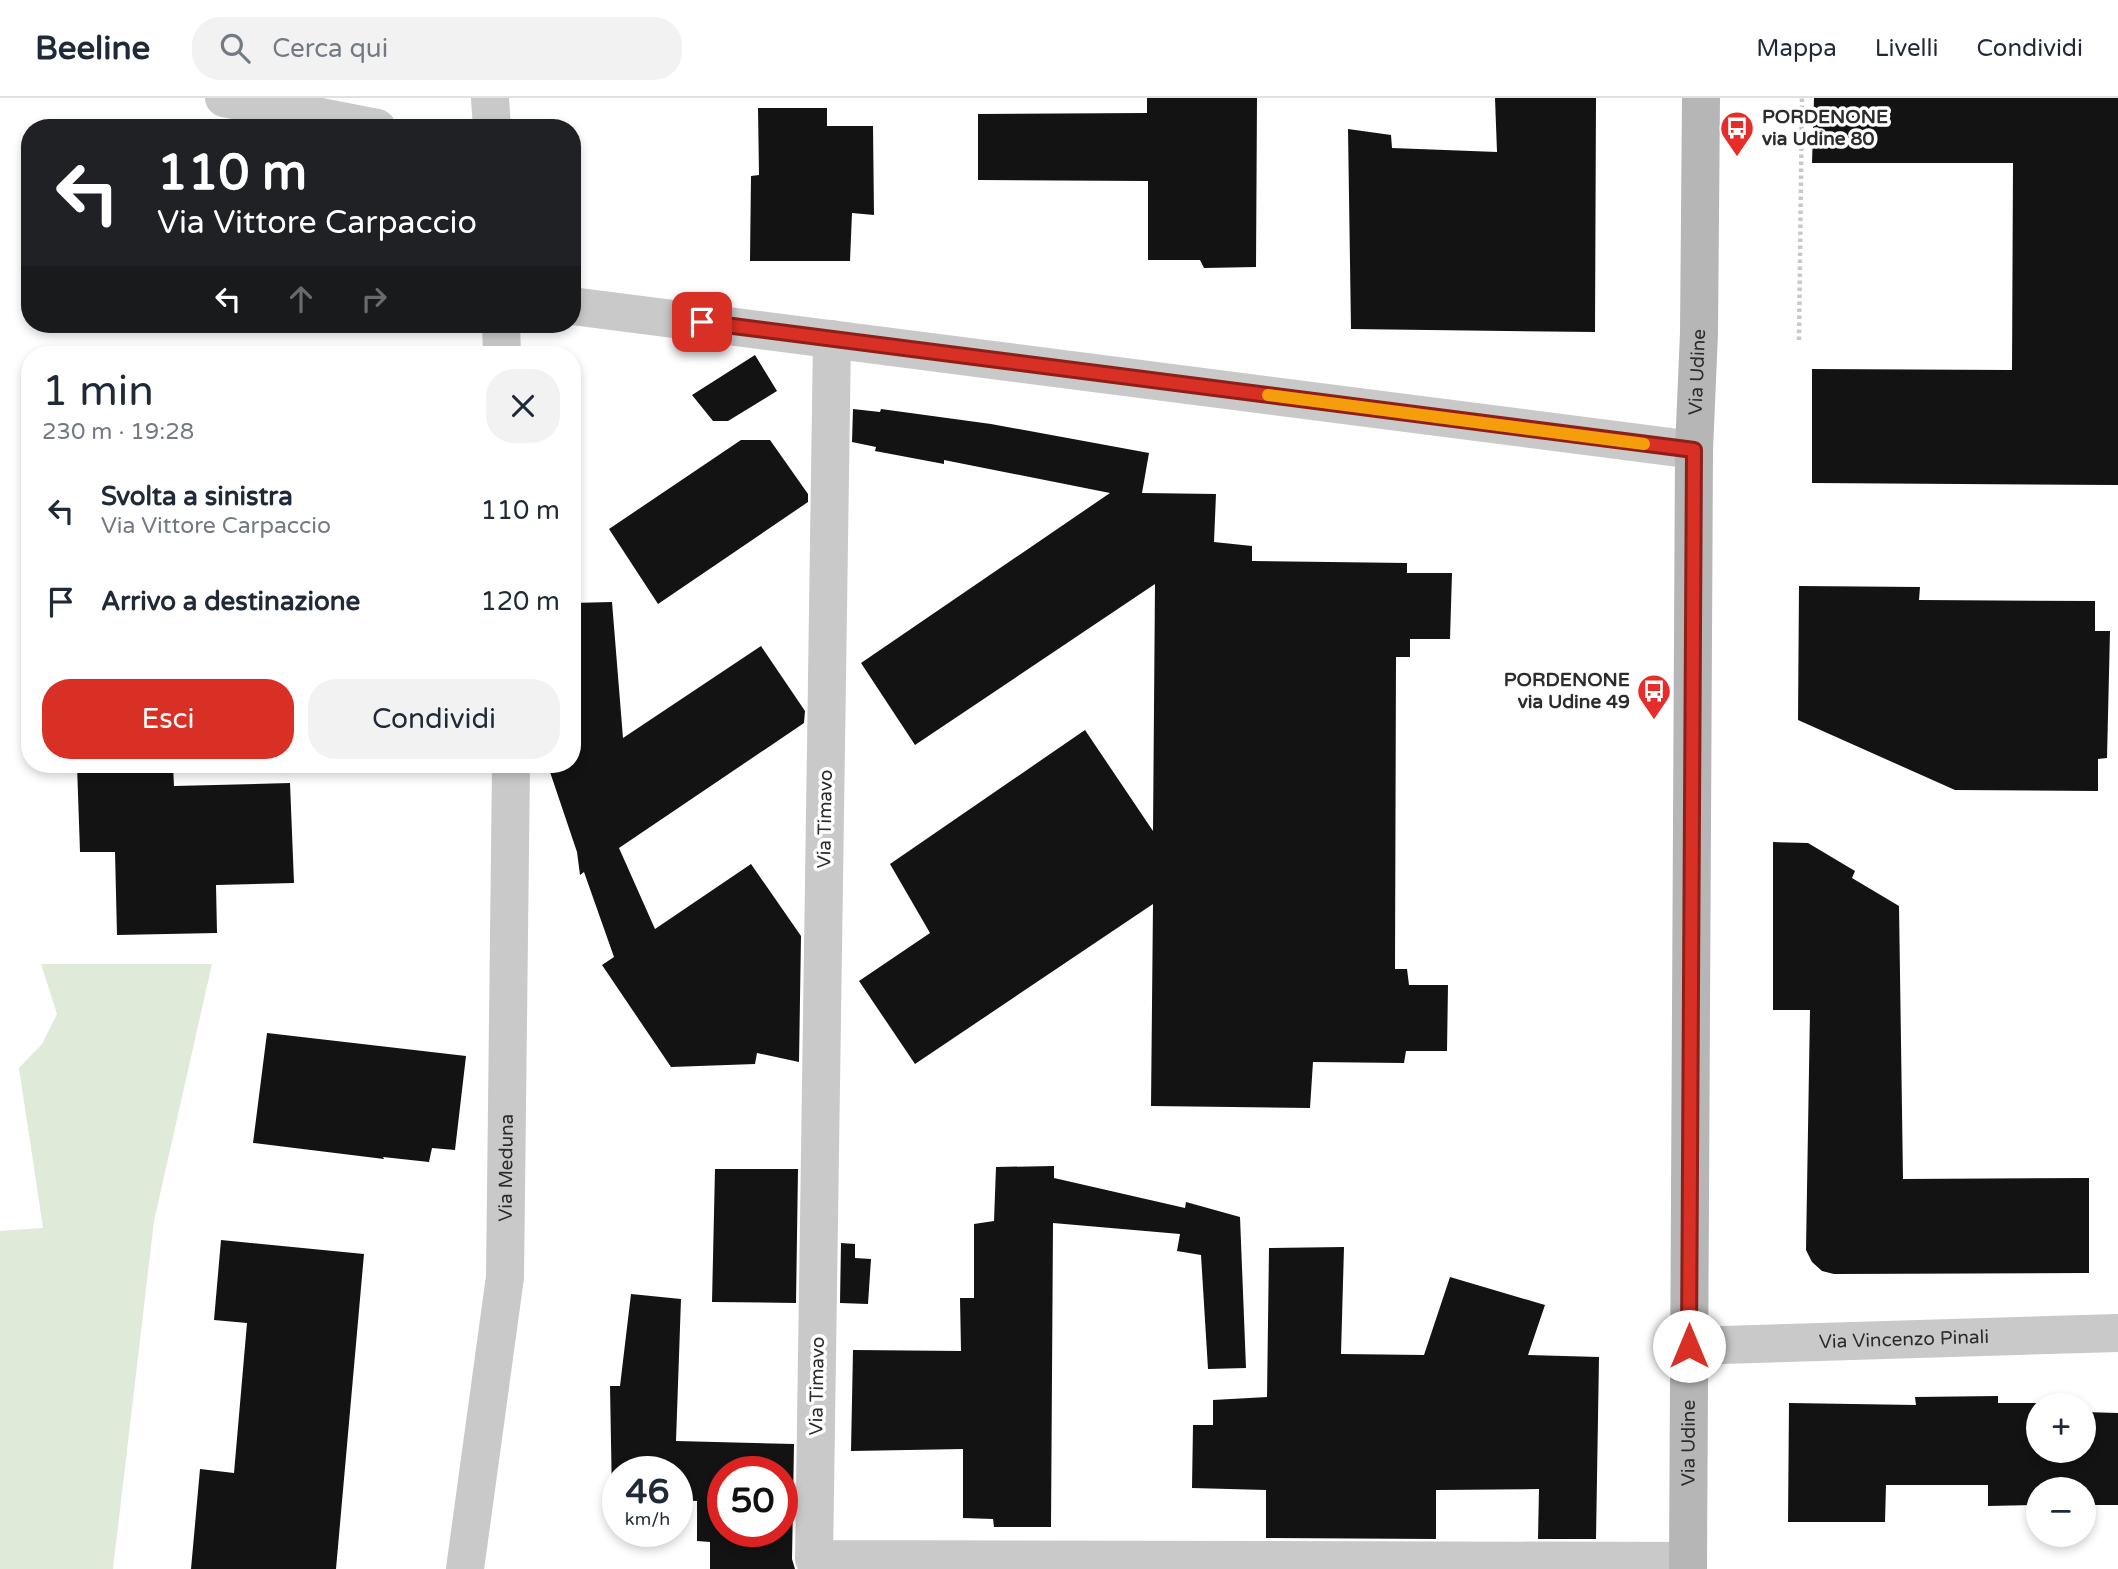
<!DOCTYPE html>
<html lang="it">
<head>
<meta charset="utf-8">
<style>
	:root { --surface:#fff; --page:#f2f2f3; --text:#1f2937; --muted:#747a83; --line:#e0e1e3; --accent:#d93025 }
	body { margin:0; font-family:"Varela Round",sans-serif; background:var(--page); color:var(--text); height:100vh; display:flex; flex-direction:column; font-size:26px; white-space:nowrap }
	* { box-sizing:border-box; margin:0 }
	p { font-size:23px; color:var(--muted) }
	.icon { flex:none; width:38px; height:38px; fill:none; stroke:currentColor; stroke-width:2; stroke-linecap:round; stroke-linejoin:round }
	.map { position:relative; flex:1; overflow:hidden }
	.sheet { position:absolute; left:21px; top:248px; width:560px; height:427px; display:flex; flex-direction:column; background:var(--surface); border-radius:28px; box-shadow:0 4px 10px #0003 }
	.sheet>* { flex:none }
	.top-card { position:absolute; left:21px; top:21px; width:560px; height:214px; border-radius:28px; box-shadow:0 4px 10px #0003; background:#202124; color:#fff; overflow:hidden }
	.fabs { position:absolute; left:2026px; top:1295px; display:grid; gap:14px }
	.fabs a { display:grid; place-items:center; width:70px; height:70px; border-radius:50%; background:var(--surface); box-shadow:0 4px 10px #0003; font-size:35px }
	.speed { position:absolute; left:602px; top:1358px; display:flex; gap:14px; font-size:35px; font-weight:700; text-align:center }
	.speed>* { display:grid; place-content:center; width:91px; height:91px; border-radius:50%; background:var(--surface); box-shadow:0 4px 10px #0003; line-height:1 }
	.speed small { font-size:18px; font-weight:400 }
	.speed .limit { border:10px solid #d22; background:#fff; color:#111 }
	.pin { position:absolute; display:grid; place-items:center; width:60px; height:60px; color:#fff; margin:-30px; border-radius:14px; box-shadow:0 4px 10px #0006 }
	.me { position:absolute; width:77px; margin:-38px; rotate:0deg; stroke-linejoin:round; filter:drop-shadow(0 0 5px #0008) }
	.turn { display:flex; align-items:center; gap:24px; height:147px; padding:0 21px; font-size:32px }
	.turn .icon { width:91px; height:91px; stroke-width:2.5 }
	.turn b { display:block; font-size:49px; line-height:60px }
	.lanes { display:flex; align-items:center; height:66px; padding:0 21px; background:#0003; justify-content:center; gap:35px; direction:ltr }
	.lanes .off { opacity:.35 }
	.round { display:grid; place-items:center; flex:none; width:74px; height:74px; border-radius:28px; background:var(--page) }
	.headline { display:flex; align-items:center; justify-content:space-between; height:119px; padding:0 21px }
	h1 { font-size:42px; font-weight:600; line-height:52px }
	.cta { display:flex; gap:14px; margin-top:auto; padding:14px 21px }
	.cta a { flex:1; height:80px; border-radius:28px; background:var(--accent); color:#fff; font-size:28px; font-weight:600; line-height:80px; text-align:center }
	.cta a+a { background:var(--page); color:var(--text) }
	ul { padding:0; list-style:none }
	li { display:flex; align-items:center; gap:21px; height:91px; padding:0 21px }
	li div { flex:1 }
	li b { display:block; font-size:26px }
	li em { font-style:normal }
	header { display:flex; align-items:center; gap:42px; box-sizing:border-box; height:98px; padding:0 35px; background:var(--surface); border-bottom:2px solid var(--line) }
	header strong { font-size:33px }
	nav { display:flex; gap:38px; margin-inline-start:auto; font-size:24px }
	.search { width:490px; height:63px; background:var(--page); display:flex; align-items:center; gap:18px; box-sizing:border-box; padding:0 24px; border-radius:28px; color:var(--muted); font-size:26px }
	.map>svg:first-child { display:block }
</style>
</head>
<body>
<header>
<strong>Beeline</strong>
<div class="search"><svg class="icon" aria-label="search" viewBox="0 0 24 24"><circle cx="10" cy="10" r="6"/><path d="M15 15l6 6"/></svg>Cerca qui</div>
<nav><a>Mappa</a><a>Livelli</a><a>Condividi</a></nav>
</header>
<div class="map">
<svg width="2118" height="1471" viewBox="0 0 2118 1471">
	<rect width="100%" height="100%" fill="#fff"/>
	<path fill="#e0ead8" d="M 41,866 L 212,866 L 154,1123 L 113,1471 L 0,1471 L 0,1133 L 43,1130 L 19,970 L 42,946 L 57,916 Z"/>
	<path fill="#131313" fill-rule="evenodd" d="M 1147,0 L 1257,0 L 1256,169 L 1204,170 L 1200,162 L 1148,162 L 1148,83 L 978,82 L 978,16 L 1147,15 Z
		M 1495,0 L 1596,0 L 1595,234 L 1351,231 L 1348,31 L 1391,37 L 1392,50 L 1497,54 Z
		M 1814,0 L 2118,0 L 2118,387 L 1812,385 L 1812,271 L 2012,272 L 2013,65 L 1812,65 Z
		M 758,10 L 827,10 L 827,28 L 873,28 L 874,117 L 852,115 L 850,163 L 750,163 L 751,78 L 759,77 Z
		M 755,257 L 777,293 L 728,323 L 713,323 L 692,297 Z
		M 853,311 L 880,314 L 881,311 L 991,326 L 1149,355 L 1142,395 L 1216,396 L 1214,444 L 1252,448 L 1252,463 L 1407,465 L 1407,475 L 1452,475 L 1450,541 L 1410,541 L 1410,559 L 1396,559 L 1395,871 L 1407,871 L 1409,887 L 1448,887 L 1447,953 L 1406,953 L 1404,965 L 1313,964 L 1310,1010 L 1151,1008 L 1153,806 L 915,966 L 859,883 L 930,835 L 890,766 L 1085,632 L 1153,733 L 1155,486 L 915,647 L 861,565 L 1110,395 L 944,362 L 944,366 L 875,353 L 876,349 L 852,344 Z
		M 741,342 L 770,342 L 808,396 L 808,404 L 658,506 L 609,431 Z
		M 1799,488 L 1920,489 L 1919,502 L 2095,503 L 2095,533 L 2110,533 L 2107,660 L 2098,661 L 2098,693 L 1955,692 L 1798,622 Z
		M 612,504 L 623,640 L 761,548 L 805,613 L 804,625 L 619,750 L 655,831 L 751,766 L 801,838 L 799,964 L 757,955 L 755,966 L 671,969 L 602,867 L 614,859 L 584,774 L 580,777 L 577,754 L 549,671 L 572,667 L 572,505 Z
		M 77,667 L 173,667 L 174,688 L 290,685 L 294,785 L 216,787 L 217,835 L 117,837 L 115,754 L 80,754 Z
		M 1773,744 L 1808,745 L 1855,773 L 1852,780 L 1899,808 L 1903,1081 L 2089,1080 L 2089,1175 L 1834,1176 L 1822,1173 L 1812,1164 L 1806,1152 L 1810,912 L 1773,912 Z
		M 267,935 L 466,958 L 455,1052 L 432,1050 L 429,1064 L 383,1059 L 384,1061 L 253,1045 Z
		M 1054,1068 L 1054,1080 L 1185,1110 L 1186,1104 L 1240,1119 L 1246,1270 L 1208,1271 L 1201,1157 L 1177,1153 L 1180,1136 L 1053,1125 L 1051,1429 L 994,1429 L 993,1421 L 963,1420 L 963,1351 L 851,1353 L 853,1252 L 961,1253 L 960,1200 L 974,1200 L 974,1126 L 994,1123 L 996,1069 Z
		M 715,1071 L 798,1071 L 796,1205 L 712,1204 Z
		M 221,1142 L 364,1156 L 336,1471 L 191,1471 L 200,1371 L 234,1375 L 247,1225 L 214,1222 Z
		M 841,1145 L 855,1146 L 855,1160 L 871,1161 L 868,1206 L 840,1205 Z
		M 1344,1149 L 1341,1256 L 1424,1257 L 1450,1179 L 1545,1207 L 1528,1257 L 1599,1259 L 1596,1441 L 1538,1441 L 1539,1391 L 1436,1392 L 1436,1441 L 1266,1440 L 1266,1392 L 1192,1390 L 1193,1327 L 1213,1327 L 1213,1302 L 1267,1299 L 1269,1150 Z
		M 631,1196 L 681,1201 L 676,1343 L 794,1346 L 792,1461 L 795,1471 L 710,1471 L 710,1444 L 697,1443 L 697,1403 L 677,1402 L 677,1374 L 618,1374 L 618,1400 L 612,1400 L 610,1288 L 620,1288 ZM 723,1374 L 782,1374 L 782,1433 L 723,1433 Z
		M 1998,1298 L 1998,1305 L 2072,1305 L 2072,1307 L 2039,1307 L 2039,1353 L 2084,1353 L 2084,1314 L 2118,1315 L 2118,1407 L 2084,1407 L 2084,1391 L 2039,1391 L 2039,1407 L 1988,1408 L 1988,1387 L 1886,1387 L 1885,1424 L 1788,1424 L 1789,1305 L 1916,1307 L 1915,1299 Z"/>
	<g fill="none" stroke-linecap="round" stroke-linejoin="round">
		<path stroke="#c9c9c9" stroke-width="4.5" stroke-dasharray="3.5 3.5" stroke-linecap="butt" d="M 1799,242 L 1802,0"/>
		<g stroke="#c9c9c9" stroke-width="38">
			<path d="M 224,0 L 377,30"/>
			<path d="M 490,0 L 492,30"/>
			<path d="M 572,208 L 1694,352"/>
			<path d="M 501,226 L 502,257"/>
			<path d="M 832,241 L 814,1461 L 1688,1463"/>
			<path id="s1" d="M 1689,1248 L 2118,1235"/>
			<path id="s2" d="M 465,1471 L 505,1179 L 511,667"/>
		</g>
		<path stroke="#b6b6b6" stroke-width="38" id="s3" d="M 1688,1471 L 1694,352 L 1699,235 L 1701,0"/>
	</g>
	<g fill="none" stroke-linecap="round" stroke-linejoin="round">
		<g stroke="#8d1f18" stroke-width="18">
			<path id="route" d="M 702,224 L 1694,352 L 1689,1248"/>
		</g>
		<use href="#route" stroke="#d93025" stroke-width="12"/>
		<path stroke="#f59e0b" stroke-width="12" d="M 1268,297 L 1644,346"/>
	</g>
	<defs>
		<g id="bus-pin" transform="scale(1.75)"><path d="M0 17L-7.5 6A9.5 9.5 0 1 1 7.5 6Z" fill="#e72d29" stroke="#fff"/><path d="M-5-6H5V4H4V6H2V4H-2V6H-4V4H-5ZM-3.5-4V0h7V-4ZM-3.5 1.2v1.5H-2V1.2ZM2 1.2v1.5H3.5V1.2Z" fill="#fff"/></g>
	</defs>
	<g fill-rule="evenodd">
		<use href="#bus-pin" x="1737" y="30"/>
		<use href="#bus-pin" x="1654" y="593"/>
	</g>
	<g text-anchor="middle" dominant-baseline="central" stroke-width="7" stroke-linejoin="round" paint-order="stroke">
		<g font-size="19" font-weight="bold" fill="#2c2c2c" stroke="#fff" text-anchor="start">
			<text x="1762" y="19">PORDENONE<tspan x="1762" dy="22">via Udine 80</tspan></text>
			<text x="1630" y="582" text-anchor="end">PORDENONE<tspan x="1630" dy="22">via Udine 49</tspan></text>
		</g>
		<g font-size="19" fill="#2c2c2c" stroke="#fff">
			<text stroke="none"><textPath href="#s3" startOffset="1197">Via Udine</textPath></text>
			<text transform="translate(825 721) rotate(-89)">Via Timavo</text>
			<text stroke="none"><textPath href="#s2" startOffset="404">Via Meduna</textPath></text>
			<text stroke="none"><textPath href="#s1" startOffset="215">Via Vincenzo Pinali</textPath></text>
			<text transform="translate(817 1288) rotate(-89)">Via Timavo</text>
			<text stroke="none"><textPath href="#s3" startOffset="126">Via Udine</textPath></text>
		</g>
	</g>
</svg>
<div class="fabs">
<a>+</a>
<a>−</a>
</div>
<div class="speed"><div>46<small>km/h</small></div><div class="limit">50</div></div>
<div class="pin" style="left:702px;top:224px;background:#d93025"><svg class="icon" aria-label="arrive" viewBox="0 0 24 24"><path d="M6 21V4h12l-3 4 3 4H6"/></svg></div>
<svg class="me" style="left:1689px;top:1248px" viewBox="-20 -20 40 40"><circle r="19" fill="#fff"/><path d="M0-13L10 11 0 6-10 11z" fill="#d93025"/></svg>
<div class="top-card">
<div class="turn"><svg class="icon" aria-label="left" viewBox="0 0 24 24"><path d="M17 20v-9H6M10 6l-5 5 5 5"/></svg><div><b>110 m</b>Via Vittore Carpaccio</div></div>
<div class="lanes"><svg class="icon" aria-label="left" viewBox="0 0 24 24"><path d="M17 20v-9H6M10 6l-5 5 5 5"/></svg><svg class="icon off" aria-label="ahead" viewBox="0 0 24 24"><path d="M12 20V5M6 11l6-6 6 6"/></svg><svg class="icon off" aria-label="right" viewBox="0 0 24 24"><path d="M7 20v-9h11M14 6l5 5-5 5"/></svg></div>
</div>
<section class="sheet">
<div class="headline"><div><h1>1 min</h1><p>230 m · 19:28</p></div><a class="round"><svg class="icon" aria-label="close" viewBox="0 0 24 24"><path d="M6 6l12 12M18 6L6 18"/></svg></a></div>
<ul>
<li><svg class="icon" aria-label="left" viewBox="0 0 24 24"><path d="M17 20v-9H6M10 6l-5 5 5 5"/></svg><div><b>Svolta a sinistra</b><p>Via Vittore Carpaccio</p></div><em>110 m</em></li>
<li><svg class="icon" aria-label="arrive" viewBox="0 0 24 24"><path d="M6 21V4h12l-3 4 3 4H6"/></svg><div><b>Arrivo a destinazione</b></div><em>120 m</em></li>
</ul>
<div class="cta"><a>Esci</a><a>Condividi</a></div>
</section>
</div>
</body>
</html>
